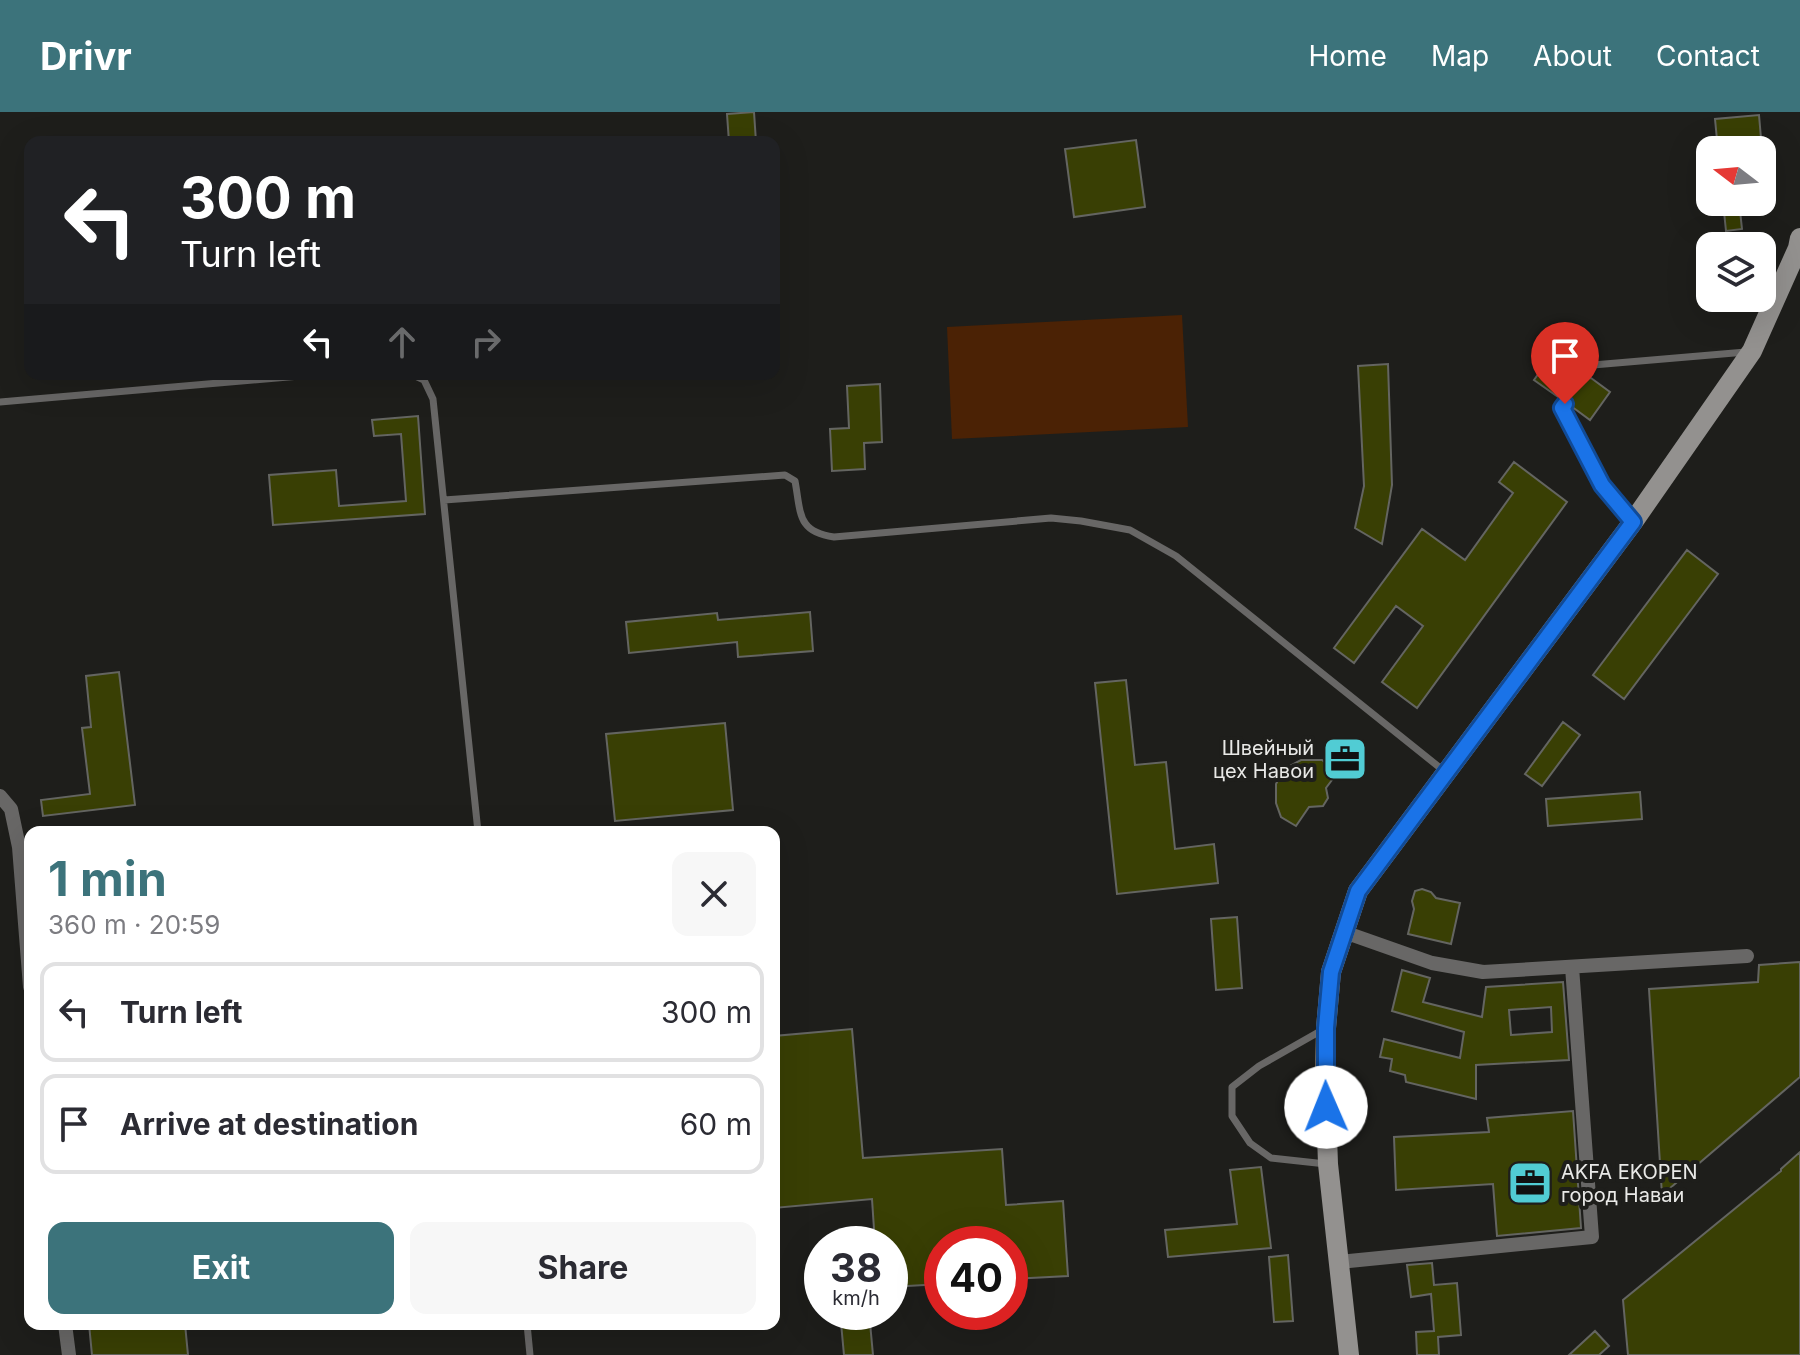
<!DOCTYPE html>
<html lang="en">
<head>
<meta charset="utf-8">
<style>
	:root { --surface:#fff; --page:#f7f7f7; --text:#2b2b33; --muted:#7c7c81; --line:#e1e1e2; --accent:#3c737b }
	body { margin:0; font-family:Inter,sans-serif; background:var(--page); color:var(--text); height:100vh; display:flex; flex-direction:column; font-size:30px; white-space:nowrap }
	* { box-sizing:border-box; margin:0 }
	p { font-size:26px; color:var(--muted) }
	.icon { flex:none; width:44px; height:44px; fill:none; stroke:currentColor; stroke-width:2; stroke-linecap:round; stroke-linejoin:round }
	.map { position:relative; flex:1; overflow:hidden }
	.sheet { position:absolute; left:24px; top:714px; width:756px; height:504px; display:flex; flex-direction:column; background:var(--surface); border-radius:16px; box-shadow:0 8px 32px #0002 }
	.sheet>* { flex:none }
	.top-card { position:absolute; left:24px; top:24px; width:756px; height:244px; border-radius:16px; box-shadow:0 8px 32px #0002; background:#202124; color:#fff; overflow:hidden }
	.needle { width:52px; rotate:286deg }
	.controls { position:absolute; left:1696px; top:24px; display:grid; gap:16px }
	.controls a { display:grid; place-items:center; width:80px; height:80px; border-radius:16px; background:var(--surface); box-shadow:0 8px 32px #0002; font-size:40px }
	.speed { position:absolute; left:804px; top:1114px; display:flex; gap:16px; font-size:40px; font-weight:700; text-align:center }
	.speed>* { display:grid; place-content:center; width:104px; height:104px; border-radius:50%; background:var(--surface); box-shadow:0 8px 32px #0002; line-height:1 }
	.speed small { font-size:20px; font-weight:400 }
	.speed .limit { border:12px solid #d22; background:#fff; color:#111 }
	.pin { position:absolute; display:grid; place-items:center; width:68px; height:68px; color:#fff; margin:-82px -34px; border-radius:50% 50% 50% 0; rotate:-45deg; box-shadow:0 0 8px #0007 }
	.pin .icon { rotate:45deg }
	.me { position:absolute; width:88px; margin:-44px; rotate:359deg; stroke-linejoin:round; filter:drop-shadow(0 0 6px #0008) }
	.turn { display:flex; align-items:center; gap:28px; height:168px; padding:0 24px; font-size:36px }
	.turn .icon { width:104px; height:104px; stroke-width:2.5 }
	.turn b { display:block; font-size:56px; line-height:68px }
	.lanes { display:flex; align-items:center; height:76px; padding:0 24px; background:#0003; justify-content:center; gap:40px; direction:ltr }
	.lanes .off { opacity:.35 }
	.round { display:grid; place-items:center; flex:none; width:84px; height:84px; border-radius:16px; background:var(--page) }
	.head { display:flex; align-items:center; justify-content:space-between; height:136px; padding:0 24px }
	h1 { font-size:48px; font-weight:700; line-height:60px; color:var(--accent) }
	.action { display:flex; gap:16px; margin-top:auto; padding:16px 24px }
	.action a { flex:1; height:92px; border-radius:16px; background:var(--accent); color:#fff; font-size:32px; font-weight:700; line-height:92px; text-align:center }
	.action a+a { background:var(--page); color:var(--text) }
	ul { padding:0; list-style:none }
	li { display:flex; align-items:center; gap:24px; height:100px; margin:0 16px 12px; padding:0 8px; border:4px solid var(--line); border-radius:16px }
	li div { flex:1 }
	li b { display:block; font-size:30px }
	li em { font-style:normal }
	header { display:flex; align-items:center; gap:48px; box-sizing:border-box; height:112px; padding:0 40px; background:var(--accent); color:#fff }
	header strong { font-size:38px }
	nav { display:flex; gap:44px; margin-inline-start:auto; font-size:28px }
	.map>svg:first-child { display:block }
</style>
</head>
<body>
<header>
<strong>Drivr</strong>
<nav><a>Home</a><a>Map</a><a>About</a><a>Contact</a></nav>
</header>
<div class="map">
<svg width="1800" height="1243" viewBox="0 0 1800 1243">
	<rect width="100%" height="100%" fill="#1e1e1b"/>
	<path fill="#4b2205" d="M 1182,203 L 1188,315 L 952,327 L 947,215 Z"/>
	<path fill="#393f04" stroke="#646561" stroke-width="2" fill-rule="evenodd" d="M 754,0 L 756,30 L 729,30 L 727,2 Z
		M 1759,3 L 1762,38 L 1718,38 L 1715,7 Z
		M 1136,28 L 1145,95 L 1074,105 L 1065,37 Z
		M 1723,90 L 1739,90 L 1742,117 L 1726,119 Z
		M 1554,240 L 1581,259 L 1584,267 L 1591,266 L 1610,280 L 1590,308 L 1571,294 L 1571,290 L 1568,286 L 1561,287 L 1534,268 Z
		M 1388,252 L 1392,373 L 1382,432 L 1355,416 L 1364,374 L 1358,254 Z
		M 880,272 L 882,330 L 864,331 L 865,357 L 832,359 L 830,317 L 849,316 L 847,274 Z
		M 418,304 L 425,402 L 273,413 L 269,363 L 336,358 L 339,394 L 406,389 L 401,322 L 374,324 L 372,308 Z
		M 1514,350 L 1567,390 L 1417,596 L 1382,570 L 1423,514 L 1396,494 L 1354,551 L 1334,536 L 1422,417 L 1465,448 L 1513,381 L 1499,370 Z
		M 1687,438 L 1718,462 L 1624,587 L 1593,563 Z
		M 810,500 L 813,539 L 738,545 L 737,530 L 629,541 L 626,510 L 717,501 L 718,508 Z
		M 119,560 L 135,693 L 43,704 L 41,688 L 90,682 L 82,616 L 91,615 L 86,564 Z
		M 1126,568 L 1135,653 L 1166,650 L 1175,737 L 1214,732 L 1218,771 L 1117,782 L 1095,571 Z
		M 1563,610 L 1580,623 L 1542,674 L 1525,662 Z
		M 725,611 L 733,698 L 615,709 L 606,622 Z
		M 1301,648 L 1322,648 L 1338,660 L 1326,676 L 1328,686 L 1323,694 L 1309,695 L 1296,714 L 1281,705 L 1276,691 L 1276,672 L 1284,657 Z
		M 1640,680 L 1642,707 L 1548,714 L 1546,687 Z
		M 1422,777 L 1431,780 L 1436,786 L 1460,791 L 1451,832 L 1408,822 L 1414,797 L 1412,789 L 1415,779 Z
		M 1237,805 L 1242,876 L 1216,878 L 1211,807 Z
		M 1800,850 L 1800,965 L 1662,1083 L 1649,877 L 1758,870 L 1759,853 Z
		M 1402,858 L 1430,866 L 1423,890 L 1482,905 L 1486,875 L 1563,870 L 1569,948 L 1476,953 L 1476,987 L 1406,970 L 1405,963 L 1390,959 L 1392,947 L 1380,945 L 1384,927 L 1460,946 L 1464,920 L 1392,899 ZM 1551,895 L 1552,920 L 1511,923 L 1509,898 Z
		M 852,917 L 863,1046 L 1002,1037 L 1006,1093 L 1063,1089 L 1068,1164 L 1010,1167 L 1010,1132 L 942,1132 L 942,1172 L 890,1175 L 890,1132 L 875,1132 L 872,1087 L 774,1096 L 774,924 Z
		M 1573,999 L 1581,1116 L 1497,1124 L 1493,1072 L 1396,1078 L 1394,1025 L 1489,1020 L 1487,1006 Z
		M 1800,1040 L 1800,1243 L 1628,1243 L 1623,1188 L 1781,1059 L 1781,1057 Z
		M 1261,1055 L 1271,1136 L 1168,1145 L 1165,1118 L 1237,1112 L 1230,1058 Z
		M 1288,1143 L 1293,1209 L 1274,1210 L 1269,1145 Z
		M 1432,1151 L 1434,1173 L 1457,1171 L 1461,1223 L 1438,1225 L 1439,1243 L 1417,1243 L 1416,1220 L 1434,1219 L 1431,1182 L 1411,1185 L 1407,1153 Z
		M 840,1200 L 869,1200 L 873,1243 L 844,1243 Z
		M 89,1212 L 185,1212 L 188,1243 L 92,1243 Z
		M 1595,1219 L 1609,1234 L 1599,1243 L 1569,1243 Z"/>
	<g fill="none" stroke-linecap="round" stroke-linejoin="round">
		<path stroke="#686766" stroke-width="7" d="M 1587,261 L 1593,253 L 1746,240
			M 411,262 L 424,268 L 433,287 L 478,720
			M 0,290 L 323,262
			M 1565,292 L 1562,296 L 1602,373 L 1632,408
			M 444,388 L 785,363 L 795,369 C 801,401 797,420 834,425 L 1051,406 L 1081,409 L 1130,418 L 1176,444 L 1444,659
			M 1324,917 L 1259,954 L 1232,975 L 1232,1004 L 1250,1031 L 1271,1046 L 1326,1052
			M 527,1212 L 530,1243"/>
		<path stroke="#686766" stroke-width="14" d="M 0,684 L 11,697 L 19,735 L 30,875
			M 1344,820 L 1432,851 L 1483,860 L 1747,844
			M 1339,1150 L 1592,1125 L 1572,855
			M 65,1212 L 69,1243"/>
		<path stroke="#93918f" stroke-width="20" d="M 1349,1243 L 1328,1052 L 1325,966 L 1326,916 L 1331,860 L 1358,779 L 1633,410 L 1752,239 L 1798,136 L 1800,126"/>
	</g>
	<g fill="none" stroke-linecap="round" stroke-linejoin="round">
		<g stroke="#114b97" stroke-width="20">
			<path id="route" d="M 1326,995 L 1326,916 L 1331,860 L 1358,779 L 1633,410 L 1602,373 L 1562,296 L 1565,292"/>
		</g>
		<use href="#route" stroke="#1a73e8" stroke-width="14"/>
	</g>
	<defs>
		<g id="office-square" transform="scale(2.3)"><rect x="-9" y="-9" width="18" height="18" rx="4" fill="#51ccd4" stroke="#1e1e1b"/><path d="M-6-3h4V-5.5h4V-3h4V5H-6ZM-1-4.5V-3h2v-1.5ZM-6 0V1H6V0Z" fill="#111"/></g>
	</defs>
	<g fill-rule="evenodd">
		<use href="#office-square" x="1345" y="647"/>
		<use href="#office-square" x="1530" y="1071"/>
	</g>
	<g text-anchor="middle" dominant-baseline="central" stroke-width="8" stroke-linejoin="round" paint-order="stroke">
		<g font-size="20" fill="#e9e9e7" stroke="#1e1e1b" text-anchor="end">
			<text x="1314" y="636">Швейный<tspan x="1314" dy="23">цех Навои</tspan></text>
			<text x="1561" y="1060" text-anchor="start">AKFA EKOPEN<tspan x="1561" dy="23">город Наваи</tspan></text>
		</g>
	</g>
</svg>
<div class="controls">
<a><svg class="needle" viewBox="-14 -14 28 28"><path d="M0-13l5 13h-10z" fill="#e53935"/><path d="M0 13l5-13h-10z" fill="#7c7c81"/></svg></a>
<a><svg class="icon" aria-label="layers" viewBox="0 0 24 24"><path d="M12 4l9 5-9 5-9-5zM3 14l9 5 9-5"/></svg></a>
</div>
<div class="speed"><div>38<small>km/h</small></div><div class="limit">40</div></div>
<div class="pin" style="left:1565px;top:292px;background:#d93025"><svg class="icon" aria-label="arrive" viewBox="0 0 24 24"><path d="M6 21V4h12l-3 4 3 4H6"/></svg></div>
<svg class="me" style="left:1326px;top:995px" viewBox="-20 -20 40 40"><circle r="19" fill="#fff"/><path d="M0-13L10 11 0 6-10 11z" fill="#1a73e8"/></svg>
<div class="top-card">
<div class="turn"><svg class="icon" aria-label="left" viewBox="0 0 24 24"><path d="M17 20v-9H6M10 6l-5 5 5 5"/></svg><div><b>300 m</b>Turn left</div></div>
<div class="lanes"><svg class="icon" aria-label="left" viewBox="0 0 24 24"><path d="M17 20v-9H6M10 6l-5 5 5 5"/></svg><svg class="icon off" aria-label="ahead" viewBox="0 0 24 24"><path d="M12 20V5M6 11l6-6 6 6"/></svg><svg class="icon off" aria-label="right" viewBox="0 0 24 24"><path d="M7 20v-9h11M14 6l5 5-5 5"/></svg></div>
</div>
<section class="sheet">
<div class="head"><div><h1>1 min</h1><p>360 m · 20:59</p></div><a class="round"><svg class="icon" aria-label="close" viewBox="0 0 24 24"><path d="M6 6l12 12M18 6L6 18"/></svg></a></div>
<ul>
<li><svg class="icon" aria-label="left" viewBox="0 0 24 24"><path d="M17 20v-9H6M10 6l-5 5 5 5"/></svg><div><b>Turn left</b></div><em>300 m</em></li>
<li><svg class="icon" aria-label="arrive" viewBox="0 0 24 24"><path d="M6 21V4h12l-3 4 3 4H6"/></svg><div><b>Arrive at destination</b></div><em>60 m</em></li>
</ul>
<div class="action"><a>Exit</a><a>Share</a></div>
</section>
</div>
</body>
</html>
